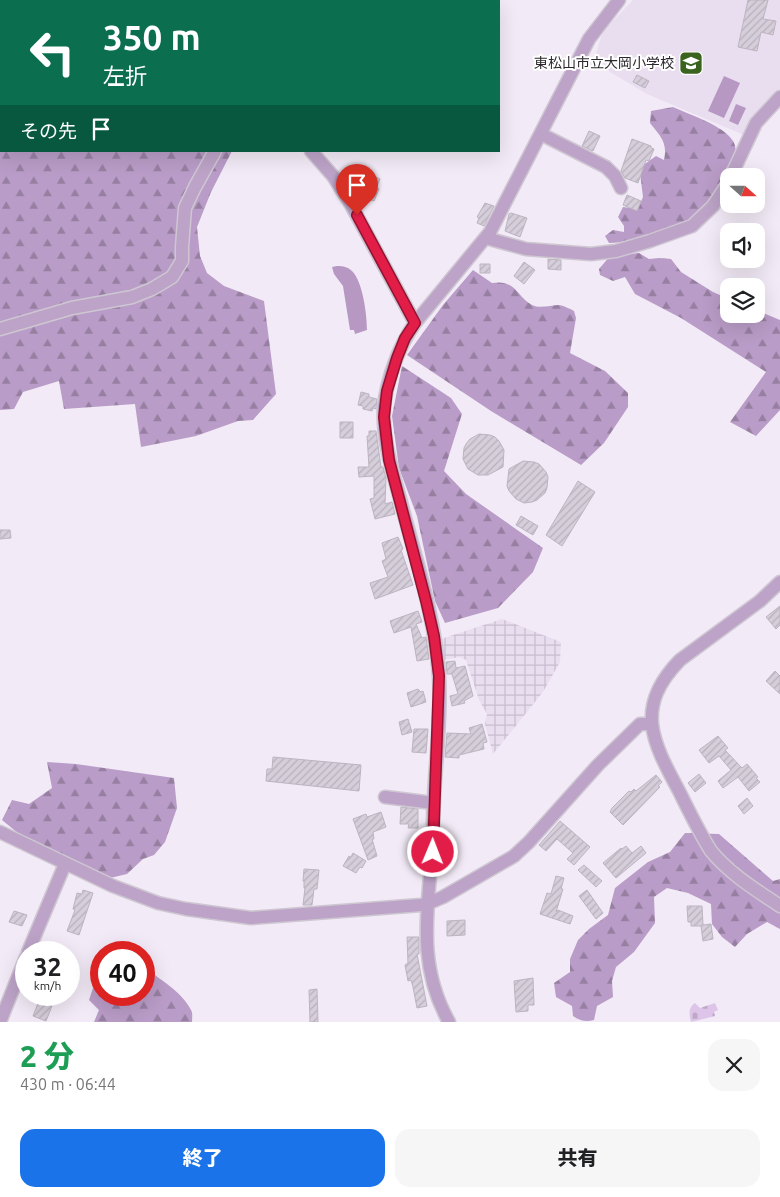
<!DOCTYPE html>
<html lang="ja">
<head>
<meta charset="utf-8">
<style>
	:root { --surface:#fff; --page:#f6f6f6; --text:#202124; --muted:#757577; --accent:#1a73e8 }
	body { margin:0; font-family:Ubuntu,"Noto Sans JP",sans-serif; background:var(--page); color:var(--text); height:100vh; display:flex; flex-direction:column; font-size:19px; white-space:nowrap }
	* { box-sizing:border-box; margin:0 }
	p { font-size:16px; color:var(--muted) }
	.icon { flex:none; width:28px; height:28px; fill:none; stroke:currentColor; stroke-width:2; stroke-linecap:round; stroke-linejoin:round }
	.map { position:relative; height:1022px; overflow:hidden }
	.drawer { display:flex; flex-direction:column; background:var(--surface); flex:1 }
	.drawer>* { flex:none }
	.guide { position:absolute; left:0px; top:0px; width:500px; height:152px; box-shadow:0 5px 20px #0002; background:#0b6e4f; color:#fff; overflow:hidden }
	.needle { width:32px; rotate:111deg }
	.tools { position:absolute; left:720px; top:168px; display:grid; gap:10px }
	.tools a { display:grid; place-items:center; width:45px; height:45px; border-radius:10px; background:var(--surface); box-shadow:0 5px 20px #0002; font-size:25px }
	.speed { position:absolute; left:15px; top:941px; display:flex; gap:10px; font-size:25px; font-weight:700; text-align:center }
	.speed>* { display:grid; place-content:center; width:65px; height:65px; border-radius:50%; background:var(--surface); box-shadow:0 5px 20px #0002; line-height:1 }
	.speed small { font-size:12px; font-weight:400 }
	.speed .limit { border:8px solid #d22; background:#fff; color:#111 }
	.pin { position:absolute; display:grid; place-items:center; width:42px; height:42px; color:#fff; margin:-51px -21px; border-radius:50% 50% 50% 0; rotate:-45deg; box-shadow:0 0 5px #0007 }
	.pin .icon { rotate:45deg }
	.me { position:absolute; width:55px; margin:-28px; rotate:1deg; stroke-linejoin:round; filter:drop-shadow(0 0 4px #0008) }
	.turn { display:flex; align-items:center; gap:18px; height:105px; padding:0 20px; font-size:22px }
	.turn .icon { width:65px; height:65px; stroke-width:2.5 }
	.turn b { display:block; font-size:35px; line-height:42px }
	.then { display:flex; align-items:center; height:48px; padding:0 20px; background:#0003; gap:10px; font-size:19px }
	.round { display:grid; place-items:center; flex:none; width:52px; height:52px; border-radius:15px; background:var(--page) }
	.headline { display:flex; align-items:center; justify-content:space-between; height:85px; padding:0 20px }
	h1 { font-size:30px; font-weight:800; line-height:38px; color:#1e9e55 }
	.primary-button { display:flex; gap:10px; margin-top:auto; padding:10px 20px }
	.primary-button a { flex:1; height:58px; border-radius:15px; background:var(--accent); color:#fff; font-size:20px; font-weight:800; line-height:58px; text-align:center }
	.primary-button a+a { background:var(--page); color:var(--text) }
	.map>svg:first-child { display:block }
</style>
</head>
<body>
<div class="map">
<svg width="780" height="1022" viewBox="0 0 780 1022">
	<defs>
		<pattern id="industrial-grid" width="8" height="8" patternUnits="userSpaceOnUse" patternTransform="scale(1.25)"><rect width="8" height="8" fill="#e9ddf0"/><path d="M0 4h8M4 0v8" fill="none" stroke="#c8bece"/></pattern>
		<pattern id="forest-firs" width="22" height="20" patternUnits="userSpaceOnUse" patternTransform="scale(1.25)"><rect width="22" height="20" fill="#b99cc7"/><path d="M5 1l3.5 6h-7zM16 11l3.5 6h-7z" fill="#977fa2"/></pattern>
		<pattern id="cemetery-stones" width="16" height="16" patternUnits="userSpaceOnUse" patternTransform="scale(1.25)"><rect width="16" height="16" fill="#ddc4e8"/><path d="M2 7V4a2 2 0 0 1 4 0v3zM10 15v-3a2 2 0 0 1 4 0v3z" fill="#bea8c7"/></pattern>
		<pattern id="building-hatch" width="6" height="6" patternUnits="userSpaceOnUse" patternTransform="scale(1.25)"><rect width="6" height="6" fill="#d6ceda"/><path d="M-1 1l2-2M0 6l6-6M5 7l2-2" fill="none" stroke="#b8b1bb"/></pattern>
	</defs>
	<rect width="100%" height="100%" fill="#f2eaf6"/>
	<path fill="#e9ddf0" d="M 633,0 L 780,0 L 780,90 L 767,100 L 757,111 L 744,135 L 647,94 L 610,72 L 596,54 L 601,37 L 609,25 Z"/>
	<path fill="url(#industrial-grid)" d="M 502,619 L 561,642 L 560,662 L 543,692 L 493,754 L 485,724 L 487,714 L 479,700 L 466,660 L 460,657 L 443,660 L 441,639 Z"/>
	<path fill="url(#forest-firs)" d="M 0,0 L 58,1 L 1,1 L 1,151 L 232,151 L 211,192 L 197,227 L 200,256 L 207,273 L 224,286 L 264,301 L 276,394 L 253,420 L 238,421 L 196,436 L 141,447 L 135,404 L 64,409 L 59,381 L 23,392 L 14,409 L 0,410 Z
		M 253,0 L 443,0 L 443,1 L 254,1 Z
		M 673,107 C 690,115 723,125 733,141 C 739,151 733,160 729,169 C 720,191 704,214 683,225 C 674,230 660,232 650,235 C 636,239 623,243 609,243 L 605,236 L 613,230 L 624,232 L 624,226 L 618,217 L 623,207 L 638,209 L 643,197 L 640,173 L 642,166 L 656,156 L 664,160 C 668,142 660,136 650,123 L 651,111 Z
		M 639,253 L 649,259 L 659,258 L 671,259 L 681,272 L 713,292 L 729,299 L 729,314 L 756,314 L 756,310 L 780,320 L 780,410 L 756,436 L 730,422 L 766,372 L 681,318 L 635,294 L 625,277 L 613,281 L 600,275 L 599,269 L 610,256 Z
		M 473,270 L 492,283 C 516,279 516,296 532,305 C 540,309 551,305 559,305 C 565,306 570,309 574,311 L 576,318 L 570,353 L 605,371 L 628,393 L 628,407 L 604,443 L 581,465 L 491,411 L 407,355 L 443,305 Z
		M 402,366 L 451,398 L 462,414 L 444,471 L 466,494 L 543,548 L 533,572 L 498,608 L 445,623 L 435,601 L 417,516 L 399,468 L 392,416 Z
		M 47,762 L 76,764 L 174,778 L 177,808 L 165,842 L 154,855 L 143,859 L 127,874 L 110,878 L 19,834 L 2,820 L 12,800 L 29,804 L 52,788 Z
		M 685,833 L 719,834 L 773,881 L 780,879 L 780,929 L 767,922 L 747,934 L 735,947 L 722,937 L 712,924 L 711,904 L 688,893 L 667,888 L 654,897 L 655,923 L 634,952 L 616,967 L 612,981 L 613,997 L 597,1006 L 594,1020 C 586,1022 580,1021 573,1016 L 572,1006 L 556,997 L 554,983 L 570,972 L 570,959 L 578,940 L 589,929 L 608,915 L 615,888 L 648,862 L 670,852 Z
		M 144,966 C 159,980 181,990 191,1010 C 193,1013 192,1018 192,1022 L 94,1022 L 99,1010 L 89,1000 L 98,973 L 101,970 L 101,995 L 144,995 Z"/>
	<path fill="url(#cemetery-stones)" d="M 695,1003 L 700,1008 L 715,1003 L 718,1010 L 714,1012 L 715,1016 L 691,1022 C 689,1014 688,1008 695,1003 Z"/>
	<path fill="#b698c3" d="M 724,76 L 740,83 L 724,118 L 708,111 Z
		M 736,104 L 746,108 L 738,125 L 729,121 Z
		M 337,266 C 343,266 348,267 352,271 C 363,282 367,315 367,330 L 355,334 L 354,330 L 350,330 L 343,286 L 334,274 L 332,267 Z"/>
	<path fill="url(#building-hatch)" stroke="#bcb4c0" d="M 748,0 L 768,0 L 763,19 L 776,21 L 773,35 L 761,32 L 757,51 L 738,47 Z
		M 637,75 L 649,81 L 645,88 L 633,82 Z
		M 589,131 L 600,136 L 593,151 L 582,146 Z
		M 632,139 L 651,146 L 651,148 L 654,149 L 649,161 L 646,160 L 638,183 L 625,178 L 621,171 Z
		M 366,173 L 380,179 L 376,188 L 379,189 L 374,201 L 358,195 Z
		M 627,195 L 641,201 L 637,211 L 623,205 Z
		M 485,203 L 494,206 L 484,226 L 477,223 L 479,218 L 477,217 Z
		M 511,213 L 527,218 L 520,237 L 505,231 L 509,214 Z
		M 548,259 L 561,260 L 561,270 L 548,269 Z
		M 524,262 L 535,270 L 524,284 L 514,276 Z
		M 480,264 L 490,264 L 490,273 L 480,273 Z
		M 361,392 L 369,394 L 369,397 L 377,399 L 376,409 L 373,408 L 372,411 L 363,409 L 363,406 L 358,405 Z
		M 340,422 L 353,422 L 353,438 L 340,438 Z
		M 369,431 L 376,431 L 381,467 L 383,467 L 386,478 L 385,504 L 392,502 L 395,514 L 375,519 L 370,499 L 374,498 L 374,476 L 359,477 L 358,467 L 369,467 L 367,436 L 369,436 Z
		M 479,434 L 490,435 L 495,437 L 499,441 L 504,450 L 503,467 L 488,475 L 478,475 L 468,469 L 463,459 L 464,448 L 466,444 L 470,439 Z
		M 523,461 L 534,462 L 539,464 L 546,472 L 548,477 L 547,488 L 545,493 L 537,500 L 532,502 L 524,503 L 516,499 L 509,491 L 507,486 L 509,469 Z
		M 578,481 L 595,492 L 562,546 L 546,535 Z
		M 521,516 L 538,526 L 533,535 L 516,525 Z
		M 0,530 L 10,530 L 11,538 L 0,539 Z
		M 398,537 L 403,549 L 401,550 L 413,585 L 375,599 L 370,583 L 388,577 L 382,561 L 386,559 L 382,543 Z
		M 780,606 L 780,625 L 776,629 L 766,617 Z
		M 418,611 L 422,622 L 416,624 L 422,638 L 426,637 L 429,659 L 417,661 L 411,627 L 394,633 L 390,621 Z
		M 455,661 L 456,668 L 465,666 L 473,696 L 464,701 L 465,703 L 452,706 L 450,696 L 458,694 L 452,674 L 447,674 L 446,662 Z
		M 775,671 L 780,676 L 780,694 L 766,681 Z
		M 418,689 L 421,692 L 423,691 L 426,702 L 411,707 L 407,693 Z
		M 408,719 L 412,732 L 402,735 L 399,722 Z
		M 482,724 L 487,742 L 483,743 L 484,749 L 459,755 L 459,758 L 445,757 L 447,733 L 471,734 L 469,728 Z
		M 414,729 L 428,729 L 426,753 L 412,752 Z
		M 718,736 L 728,748 L 725,750 L 742,768 L 747,764 L 758,777 L 756,778 L 760,782 L 749,791 L 738,777 L 723,788 L 718,781 L 731,770 L 719,756 L 709,763 L 699,750 Z
		M 273,757 L 361,765 L 359,791 L 266,781 L 267,769 L 272,769 Z
		M 699,774 L 706,783 L 695,792 L 688,783 Z
		M 656,775 L 662,782 L 658,786 L 660,787 L 623,825 L 610,812 L 612,808 L 629,791 L 631,792 L 634,789 L 636,791 Z
		M 747,798 L 753,806 L 744,814 L 738,806 Z
		M 401,807 L 418,809 L 418,828 L 408,828 L 409,824 L 400,824 Z
		M 381,812 L 386,827 L 373,832 L 374,839 L 372,839 L 377,856 L 368,860 L 353,819 L 366,814 L 367,817 Z
		M 560,821 L 590,847 L 574,865 L 567,859 L 573,853 L 557,839 L 546,851 L 539,845 Z
		M 626,846 L 632,853 L 641,846 L 646,853 L 616,878 L 603,863 L 621,848 L 622,849 Z
		M 353,853 L 366,861 L 362,868 L 360,867 L 356,873 L 343,866 L 349,856 L 351,857 Z
		M 584,865 L 602,881 L 596,887 L 578,870 Z
		M 304,869 L 319,870 L 317,889 L 314,889 L 312,905 L 303,905 L 305,888 L 304,888 L 304,881 L 303,881 Z
		M 556,876 L 564,878 L 561,889 L 563,889 L 556,912 L 558,910 L 573,916 L 570,924 L 540,914 L 547,893 L 551,894 Z
		M 83,890 L 93,893 L 79,935 L 67,931 L 75,910 L 73,909 L 77,893 L 82,894 Z
		M 587,890 L 603,913 L 596,919 L 579,896 Z
		M 687,906 L 702,906 L 703,925 L 711,924 L 713,939 L 703,941 L 701,926 L 691,926 L 691,922 L 688,922 Z
		M 14,911 L 27,915 L 22,926 L 9,922 Z
		M 465,920 L 465,935 L 447,936 L 447,921 Z
		M 407,937 L 419,937 L 419,954 L 417,954 L 427,1006 L 417,1008 L 413,987 L 411,980 L 408,981 L 405,965 L 408,963 Z
		M 533,978 L 534,1005 L 528,1005 L 528,1011 L 516,1012 L 514,981 Z
		M 317,989 L 318,1022 L 310,1022 L 309,990 Z
		M 39,1001 L 52,1006 L 46,1021 L 33,1016 Z"/>
	<g fill="none" stroke-linecap="round" stroke-linejoin="round">
		<g stroke="#cec7d2" stroke-width="15">
			<path id="minor" d="M 70,0 L 72,1
				M 541,134 L 606,167 L 615,176 L 621,188
				M 311,151 L 333,176 L 350,203 L 415,323 C 399,346 387,378 384,407 C 382,438 392,469 400,499 C 415,557 435,616 439,676 C 442,726 433,776 433,827 C 432,896 412,956 449,1022
				M 731,176 L 756,123 L 780,97
				M 486,238 L 526,249 L 591,254 L 616,251 L 650,241 L 692,226 L 713,206 L 729,182
				M 415,323 L 490,232 L 589,39 L 619,0
				M 0,329 L 72,308 L 132,297 L 152,289 L 172,277 L 182,261 L 182,247 L 185,208 L 195,187 L 215,151
				M 780,582 L 760,601 L 680,660 C 634,707 652,741 679,791 C 689,811 699,832 711,851 C 730,874 756,890 780,906
				M 385,797 L 433,803
				M 0,832 L 113,886 L 158,903 L 186,909 L 251,918 L 421,905 L 427,904 L 443,897 L 514,856 L 529,842 L 598,765 L 640,724 L 651,724
				M 28,952 L 65,864
				M 0,1022 L 26,957"/>
		</g>
		<use href="#minor" stroke="#bca3c7" stroke-width="12"/>
	</g>
	<g fill="none" stroke-linecap="round" stroke-linejoin="round">
		<g stroke="#92132f" stroke-width="12">
			<path id="route" d="M 357,215 L 415,323 L 405,338 L 397,358 L 387,391 L 384,417 L 389,460 L 426,601 L 434,636 L 439,676 L 433,852"/>
		</g>
		<use href="#route" stroke="#e11d48" stroke-width="9"/>
	</g>
	<defs>
		<g id="school-square" transform="scale(1.25)"><rect x="-9" y="-9" width="18" height="18" rx="4" fill="#3a631f" stroke="#fff"/><path d="M0-5L7-2L0 1L-7-2ZM-4 1L0 2.5L4 1V4Q0 6-4 4Z" fill="#fff"/></g>
	</defs>
	<g fill-rule="evenodd">
		<use href="#school-square" x="691" y="63"/>
	</g>
	<g text-anchor="middle" dominant-baseline="central" stroke-width="4" stroke-linejoin="round" paint-order="stroke">
		<g font-size="14" fill="#2b282c" stroke="#fff" text-anchor="end">
			<text x="674" y="63">東松山市立大岡小学校</text>
		</g>
	</g>
</svg>
<div class="tools">
<a><svg class="needle" viewBox="-14 -14 28 28"><path d="M0-13l5 13h-10z" fill="#e53935"/><path d="M0 13l5-13h-10z" fill="#757577"/></svg></a>
<a><svg class="icon" aria-label="sound" viewBox="0 0 24 24"><path d="M4 9h4l5-4v14l-5-4H4zM17 9q2 3 0 6"/></svg></a>
<a><svg class="icon" aria-label="layers" viewBox="0 0 24 24"><path d="M12 4l9 5-9 5-9-5zM3 14l9 5 9-5"/></svg></a>
</div>
<div class="speed"><div>32<small>km/h</small></div><div class="limit">40</div></div>
<div class="pin" style="left:357px;top:215px;background:#d93025"><svg class="icon" aria-label="arrive" viewBox="0 0 24 24"><path d="M6 21V4h12l-3 4 3 4H6"/></svg></div>
<svg class="me" style="left:433px;top:852px" viewBox="-20 -20 40 40"><circle r="17" fill="#e11d48" stroke="#fff" stroke-width="3"/><path d="M0-11L8 9 0 5-8 9z" fill="#fff"/></svg>
<div class="guide">
<div class="turn"><svg class="icon" aria-label="left" viewBox="0 0 24 24"><path d="M17 20v-9H6M10 6l-5 5 5 5"/></svg><div><b>350 m</b>左折</div></div>
<div class="then">その先<svg class="icon" aria-label="arrive" viewBox="0 0 24 24"><path d="M6 21V4h12l-3 4 3 4H6"/></svg></div>
</div>
</div>
<section class="drawer">
<div class="headline"><div><h1>2 分</h1><p>430 m · 06:44</p></div><a class="round"><svg class="icon" aria-label="close" viewBox="0 0 24 24"><path d="M6 6l12 12M18 6L6 18"/></svg></a></div>
<div class="primary-button"><a>終了</a><a>共有</a></div>
</section>
</body>
</html>
